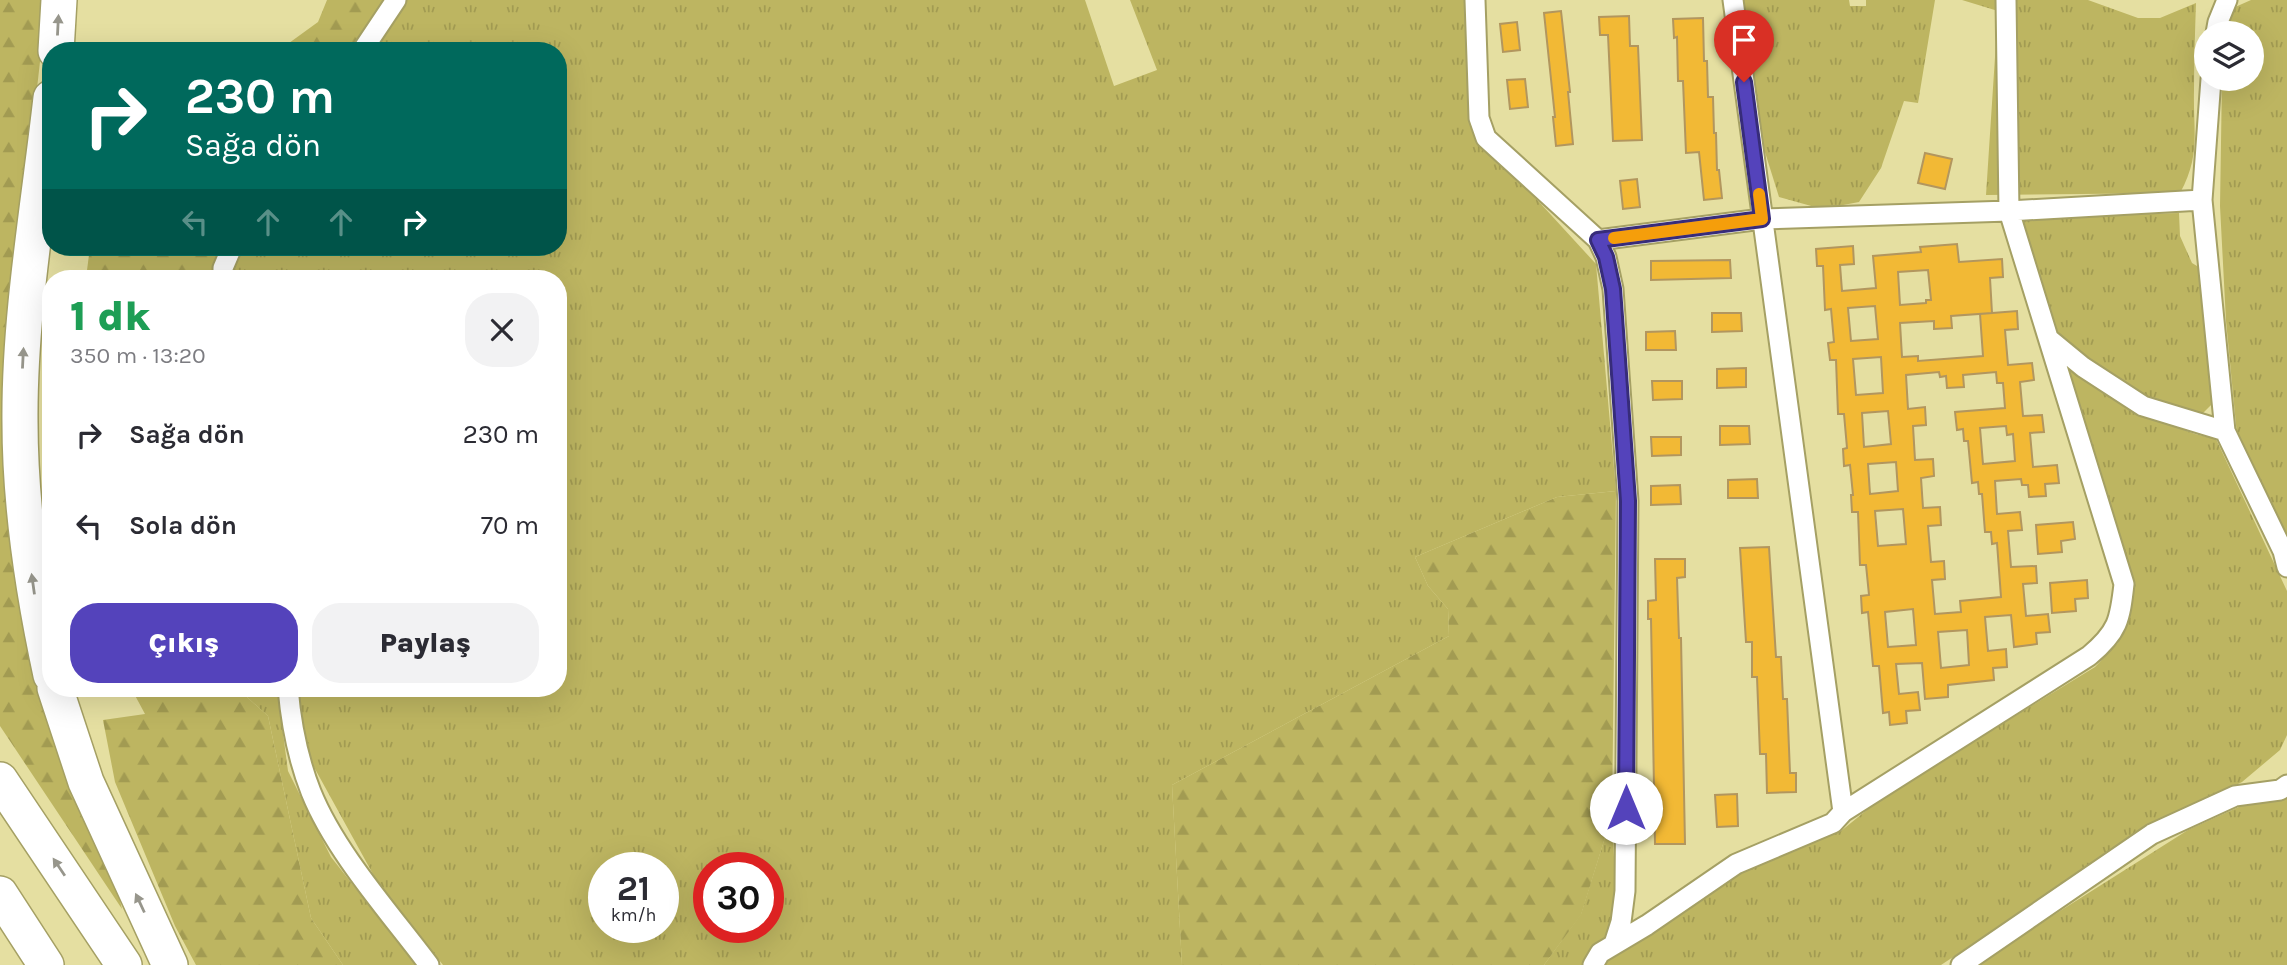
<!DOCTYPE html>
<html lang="tr">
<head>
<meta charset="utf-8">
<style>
	:root { --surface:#fff; --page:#f2f2f3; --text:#2b2b33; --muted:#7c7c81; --accent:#5443bb }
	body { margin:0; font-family:Karla,sans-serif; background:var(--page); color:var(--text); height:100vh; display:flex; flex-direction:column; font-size:26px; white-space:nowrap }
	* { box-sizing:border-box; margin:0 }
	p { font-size:23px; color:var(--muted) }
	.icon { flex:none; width:38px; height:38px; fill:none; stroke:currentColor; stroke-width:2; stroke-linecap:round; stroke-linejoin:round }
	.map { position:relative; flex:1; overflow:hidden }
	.drawer { position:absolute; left:42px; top:270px; width:525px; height:427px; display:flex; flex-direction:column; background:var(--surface); border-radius:28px; box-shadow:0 7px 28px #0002 }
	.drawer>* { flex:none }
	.guide { position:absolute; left:42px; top:42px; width:525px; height:214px; border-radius:28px; box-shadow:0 7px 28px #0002; background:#00695c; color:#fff; overflow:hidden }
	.tools { position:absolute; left:2194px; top:21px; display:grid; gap:14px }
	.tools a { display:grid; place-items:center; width:70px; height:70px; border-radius:50%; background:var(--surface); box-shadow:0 7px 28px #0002; font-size:35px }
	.speed { position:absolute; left:588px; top:852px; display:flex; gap:14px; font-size:35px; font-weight:700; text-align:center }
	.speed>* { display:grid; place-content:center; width:91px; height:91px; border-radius:50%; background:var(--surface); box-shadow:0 7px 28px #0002; line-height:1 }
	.speed small { font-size:18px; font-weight:400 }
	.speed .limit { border:10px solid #d22; background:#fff; color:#111 }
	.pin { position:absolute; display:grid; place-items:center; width:60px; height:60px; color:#fff; margin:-72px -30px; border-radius:50% 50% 50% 0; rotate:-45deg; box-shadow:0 0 7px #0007 }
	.pin .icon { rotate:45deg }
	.me { position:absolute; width:77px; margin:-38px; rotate:0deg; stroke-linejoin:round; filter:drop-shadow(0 0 5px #0008) }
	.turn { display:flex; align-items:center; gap:24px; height:147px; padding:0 28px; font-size:32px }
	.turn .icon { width:91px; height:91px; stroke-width:2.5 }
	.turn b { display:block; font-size:49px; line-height:60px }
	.lanes { display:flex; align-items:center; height:66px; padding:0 28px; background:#0003; justify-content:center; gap:35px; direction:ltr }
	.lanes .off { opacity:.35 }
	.round { display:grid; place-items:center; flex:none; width:74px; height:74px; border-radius:28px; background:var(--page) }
	.overview { display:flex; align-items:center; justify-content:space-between; height:119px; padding:0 28px }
	h1 { font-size:42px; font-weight:800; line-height:52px; color:#1e9e55 }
	.action { display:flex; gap:14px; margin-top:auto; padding:14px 28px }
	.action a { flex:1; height:80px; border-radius:28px; background:var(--accent); color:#fff; font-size:28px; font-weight:800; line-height:80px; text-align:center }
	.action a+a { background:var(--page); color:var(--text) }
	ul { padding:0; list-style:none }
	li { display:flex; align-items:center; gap:21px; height:91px; padding:0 28px }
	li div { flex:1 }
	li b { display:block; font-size:26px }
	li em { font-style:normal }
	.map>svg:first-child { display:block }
</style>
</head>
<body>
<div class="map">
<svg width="2287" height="965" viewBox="0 0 2287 965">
	<defs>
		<pattern id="grass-tufts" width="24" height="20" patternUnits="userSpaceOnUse" patternTransform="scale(1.75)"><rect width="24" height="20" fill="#bdb561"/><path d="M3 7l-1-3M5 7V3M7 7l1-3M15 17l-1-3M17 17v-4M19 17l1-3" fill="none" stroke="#a29b52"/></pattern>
		<pattern id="forest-firs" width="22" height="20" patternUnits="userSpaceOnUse" patternTransform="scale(1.75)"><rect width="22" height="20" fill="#bdb561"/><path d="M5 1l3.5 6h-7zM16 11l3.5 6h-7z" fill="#a29b52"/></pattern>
	</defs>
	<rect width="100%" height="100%" fill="#e5dfa1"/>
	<path fill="url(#grass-tufts)" fill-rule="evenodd" d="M 406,0 L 1085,0 L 1114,86 L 1157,70 L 1130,0 L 1469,0 L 1476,133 L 1596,264 L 1616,491 L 1557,497 L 1415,557 L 1428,586 L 1448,609 L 1449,636 L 1172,785 L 1182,965 L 443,965 L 379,885 L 304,749 L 295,688 L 558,688 L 558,278 L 228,278 L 240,247 L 558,247 L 558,51 L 372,51 ZM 604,868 L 663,868 L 663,928 L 604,928 ZM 709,868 L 768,868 L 768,928 L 709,928 Z
		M 1743,0 L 1849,0 L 1850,6 L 1866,6 L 1866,0 L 1935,0 L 1918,103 L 1904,101 L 1881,168 L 1859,202 L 1822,209 L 1779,197 L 1764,149 L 1750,80 Z
		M 1962,0 L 2088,0 L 2138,18 L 2160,18 L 2196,3 C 2195,32 2194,61 2194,91 C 2193,131 2201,155 2180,193 L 1986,195 L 1998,11 Z
		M 2251,0 L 2287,0 L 2287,553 L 2237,435 L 2226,321 L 2220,206 L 2222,79 L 2252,79 L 2252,33 L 2226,33 L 2233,8 Z
		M 2179,213 L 2180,236 L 2192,263 L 2202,269 L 2212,404 L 2199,417 L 2144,398 L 2079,355 L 2052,325 L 2004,224 L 1993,219 Z
		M 2061,358 L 2147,416 L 2195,434 L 2216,439 L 2287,591 L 2287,735 L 2280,750 L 2242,782 L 2208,799 L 2020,913 L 1941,965 L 1604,965 L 1608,956 L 1745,869 L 1841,831 L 1884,796 L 2095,667 L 2118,643 L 2127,614 Z
		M 237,688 L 277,688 L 288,771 L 331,857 L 416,965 L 343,965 L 311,918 L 268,716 Z
		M 2287,798 L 2287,965 L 1975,965 L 2188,830 L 2241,806 Z
		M 1612,815 L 1617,919 L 1612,932 L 1600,944 L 1587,965 L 1544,965 L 1581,914 Z"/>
	<path fill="url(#forest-firs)" d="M 0,0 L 44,0 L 44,26 L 18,258 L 6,419 L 122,909 L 0,726 Z
		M 327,0 L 389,0 L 356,51 L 278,51 L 318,22 Z
		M 90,247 L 226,247 L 212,278 L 86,278 Z
		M 1616,491 L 1612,815 L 1581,915 L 1544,965 L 1182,965 L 1172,785 L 1449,636 L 1448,609 L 1428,586 L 1415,557 L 1557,497 Z
		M 131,688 L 237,688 L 268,716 L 311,918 L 343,965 L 196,965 L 175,926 L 115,782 L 103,720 L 145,714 Z"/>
	<path fill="#f2b935" stroke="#b2965e" stroke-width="2" fill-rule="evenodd" d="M 1561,11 L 1570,92 L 1568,92 L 1573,144 L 1556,146 L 1553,117 L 1555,117 L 1544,13 Z
		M 1629,16 L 1630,46 L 1638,46 L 1642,140 L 1613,141 L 1608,35 L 1600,35 L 1599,17 Z
		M 1703,18 L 1704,61 L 1707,61 L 1708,97 L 1713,97 L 1714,133 L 1716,133 L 1717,170 L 1719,170 L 1722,198 L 1704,200 L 1699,152 L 1686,153 L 1683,81 L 1678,81 L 1677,37 L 1674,38 L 1673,19 Z
		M 1517,22 L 1520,50 L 1503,52 L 1500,24 Z
		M 1525,79 L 1528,107 L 1510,109 L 1507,80 Z
		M 1925,153 L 1952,159 L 1945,189 L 1918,183 Z
		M 1637,179 L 1640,207 L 1623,209 L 1620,181 Z
		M 1957,244 L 1959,262 L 2002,259 L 2003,277 L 1990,278 L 1992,313 L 1951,316 L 1952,328 L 1934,329 L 1934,321 L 1900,323 L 1902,357 L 1918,356 L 1918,361 L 1983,356 L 1980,314 L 2017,311 L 2018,329 L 2005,330 L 2008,365 L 2032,363 L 2034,380 L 2020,382 L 2023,416 L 2042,415 L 2044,432 L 2030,433 L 2033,467 L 2057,465 L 2059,483 L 2045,484 L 2046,496 L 2029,497 L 2028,485 L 2022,485 L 2021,479 L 1995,481 L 1997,514 L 2020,512 L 2022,530 L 2008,531 L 2011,567 L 2036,566 L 2037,583 L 2023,584 L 2026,616 L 2048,614 L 2050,632 L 2036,633 L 2037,644 L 2014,647 L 2011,615 L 1985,617 L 1988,651 L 2006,649 L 2007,667 L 1993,668 L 1994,680 L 1948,685 L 1948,697 L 1925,699 L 1922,663 L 1896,664 L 1899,694 L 1918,692 L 1920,710 L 1906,711 L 1907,723 L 1890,725 L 1889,712 L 1883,713 L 1879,666 L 1873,666 L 1868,612 L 1862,613 L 1861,596 L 1869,595 L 1866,565 L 1860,565 L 1858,512 L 1852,512 L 1851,495 L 1853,495 L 1850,465 L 1844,466 L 1843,449 L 1847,448 L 1844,414 L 1838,414 L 1836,360 L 1830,360 L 1828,343 L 1834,342 L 1831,309 L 1825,310 L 1823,266 L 1817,266 L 1816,249 L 1853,246 L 1854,264 L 1840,265 L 1842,291 L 1876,288 L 1873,256 L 1921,252 L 1920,247 ZM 1928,270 L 1931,300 L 1926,300 L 1926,303 L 1900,305 L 1898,272 ZM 1875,306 L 1878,339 L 1851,341 L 1848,308 ZM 1881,357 L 1883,393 L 1856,395 L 1853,359 ZM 1939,372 L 1940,377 L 1946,376 L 1947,388 L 1964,387 L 1963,375 L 1996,372 L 1997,383 L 2003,383 L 2005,408 L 1955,412 L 1957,430 L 1963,429 L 1964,441 L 1968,441 L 1972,483 L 1978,482 L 1979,494 L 1982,494 L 1985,532 L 1991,532 L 1992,544 L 1997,543 L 2001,597 L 1960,601 L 1961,612 L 1935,614 L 1932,580 L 1945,579 L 1944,561 L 1931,562 L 1928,526 L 1941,525 L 1940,507 L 1923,508 L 1921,478 L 1934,476 L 1933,459 L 1915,460 L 1913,426 L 1926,425 L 1925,407 L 1908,409 L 1906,375 ZM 1888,411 L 1891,444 L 1864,447 L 1862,413 ZM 2006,426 L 2007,435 L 2013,434 L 2015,461 L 1983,464 L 1980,428 ZM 1896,462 L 1898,491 L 1870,494 L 1868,464 ZM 1903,509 L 1906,544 L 1878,546 L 1875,511 ZM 1913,609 L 1916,645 L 1888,647 L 1885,612 ZM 1967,630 L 1969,665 L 1941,668 L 1938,632 Z
		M 1730,260 L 1731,278 L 1651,280 L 1651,261 Z
		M 1712,313 L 1741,313 L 1742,331 L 1712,332 Z
		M 1675,331 L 1676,350 L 1646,350 L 1646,332 Z
		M 1746,368 L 1746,387 L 1717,388 L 1717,369 Z
		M 1652,381 L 1682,381 L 1682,399 L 1653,400 Z
		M 1720,426 L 1749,426 L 1750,444 L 1720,445 Z
		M 1651,437 L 1681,437 L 1681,455 L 1652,456 Z
		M 1757,479 L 1758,498 L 1728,498 L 1728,480 Z
		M 1680,485 L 1681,504 L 1651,505 L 1651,486 Z
		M 2073,522 L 2075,539 L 2061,541 L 2062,552 L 2038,554 L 2036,525 Z
		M 1769,547 L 1776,657 L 1781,657 L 1783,699 L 1787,699 L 1790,773 L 1796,773 L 1796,792 L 1767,793 L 1766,754 L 1760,754 L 1757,677 L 1752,677 L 1752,642 L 1746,642 L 1740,548 Z
		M 1655,559 L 1685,559 L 1685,577 L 1677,578 L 1679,638 L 1681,638 L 1685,844 L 1655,844 L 1651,619 L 1648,619 L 1648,601 L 1656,600 Z
		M 2087,580 L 2088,598 L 2075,599 L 2076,611 L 2052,613 L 2050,583 Z
		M 1737,794 L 1738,826 L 1717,827 L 1715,795 Z"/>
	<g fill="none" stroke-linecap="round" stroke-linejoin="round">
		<g stroke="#a5a064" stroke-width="23">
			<path id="street" d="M 1475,0 L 1479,118 L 1486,138 L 1598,240 L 1606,257 L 1613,289 L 1628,501 L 1625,891 L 1621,922 L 1614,944
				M 1733,0 L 1843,812
				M 2216,33 L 2218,22 L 2227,0
				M 362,51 L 396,0
				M 2211,79 L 2202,200 L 2225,431 L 2283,551 L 2287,567
				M 1598,240 L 1762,219 L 2009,211 L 2202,200
				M 223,278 L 223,268 L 232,247
				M 2049,339 L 2083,367 L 2143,406 L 2225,431
				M 288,688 C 291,723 298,759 311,792 C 335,852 390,913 429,965
				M 1593,965 L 1600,953 L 1647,925 L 1736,864 L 1833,823 L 1843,812 L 2089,656 C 2118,632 2120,620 2124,584 L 2009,211 L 2006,0
				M 1961,965 L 2152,834 L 2235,796 L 2280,790 L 2287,785"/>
		</g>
		<g stroke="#a5a064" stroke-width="38">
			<path id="highway" d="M 56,51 L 59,0
				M 51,98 C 39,204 19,316 20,422 C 20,508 33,592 51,675
				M 55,688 L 86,782 L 170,965
				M 0,780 L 124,965
				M 0,894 L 46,965"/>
		</g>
		<use href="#street" stroke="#fff" stroke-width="19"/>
		<use href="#highway" stroke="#fff" stroke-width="35"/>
	</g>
	<defs><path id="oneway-solid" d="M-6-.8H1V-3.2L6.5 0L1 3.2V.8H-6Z" transform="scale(1.75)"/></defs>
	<g fill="#97968c">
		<use href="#oneway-solid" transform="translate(58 25) rotate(-87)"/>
		<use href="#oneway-solid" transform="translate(23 358) rotate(-87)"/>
		<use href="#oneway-solid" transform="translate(33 584) rotate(-98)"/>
		<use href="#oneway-solid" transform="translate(59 867) rotate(-124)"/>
		<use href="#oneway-solid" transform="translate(140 903) rotate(-115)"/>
	</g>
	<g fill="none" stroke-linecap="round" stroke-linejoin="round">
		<g stroke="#372c7a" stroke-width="18">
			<path id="route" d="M 1626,808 L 1628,501 L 1613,289 L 1606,257 L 1598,240 L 1762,219 L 1744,82"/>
		</g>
		<use href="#route" stroke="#5443bb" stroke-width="12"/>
		<path stroke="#f59e0b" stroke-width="12" d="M 1614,238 L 1762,219 L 1759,194"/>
	</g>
</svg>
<div class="tools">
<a><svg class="icon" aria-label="layers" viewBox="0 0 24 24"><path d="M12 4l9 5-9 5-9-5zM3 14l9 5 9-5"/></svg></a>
</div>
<div class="speed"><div>21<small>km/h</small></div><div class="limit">30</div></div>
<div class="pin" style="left:1744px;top:82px;background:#d93025"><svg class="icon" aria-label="arrive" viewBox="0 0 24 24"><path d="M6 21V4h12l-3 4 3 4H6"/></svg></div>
<svg class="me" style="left:1626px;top:808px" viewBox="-20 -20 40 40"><circle r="19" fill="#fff"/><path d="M0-13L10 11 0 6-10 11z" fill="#5443bb"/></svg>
<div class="guide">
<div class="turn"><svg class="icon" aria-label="right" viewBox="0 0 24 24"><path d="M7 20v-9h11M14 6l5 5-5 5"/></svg><div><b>230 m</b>Sağa dön</div></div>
<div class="lanes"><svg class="icon off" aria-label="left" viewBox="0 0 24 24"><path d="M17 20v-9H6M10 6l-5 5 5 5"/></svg><svg class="icon off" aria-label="ahead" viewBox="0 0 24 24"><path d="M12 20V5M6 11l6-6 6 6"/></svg><svg class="icon off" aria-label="ahead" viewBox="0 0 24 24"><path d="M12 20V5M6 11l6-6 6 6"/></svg><svg class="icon" aria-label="right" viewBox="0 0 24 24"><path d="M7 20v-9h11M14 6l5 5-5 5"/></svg></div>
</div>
<section class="drawer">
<div class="overview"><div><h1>1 dk</h1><p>350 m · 13:20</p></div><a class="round"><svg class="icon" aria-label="close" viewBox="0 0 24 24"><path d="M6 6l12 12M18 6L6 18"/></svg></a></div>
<ul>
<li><svg class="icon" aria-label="right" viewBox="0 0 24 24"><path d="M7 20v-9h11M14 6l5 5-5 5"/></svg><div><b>Sağa dön</b></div><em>230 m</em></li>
<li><svg class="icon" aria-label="left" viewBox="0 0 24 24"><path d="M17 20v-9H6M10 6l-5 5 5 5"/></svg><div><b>Sola dön</b></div><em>70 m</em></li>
</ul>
<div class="action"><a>Çıkış</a><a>Paylaş</a></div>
</section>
</div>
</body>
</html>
